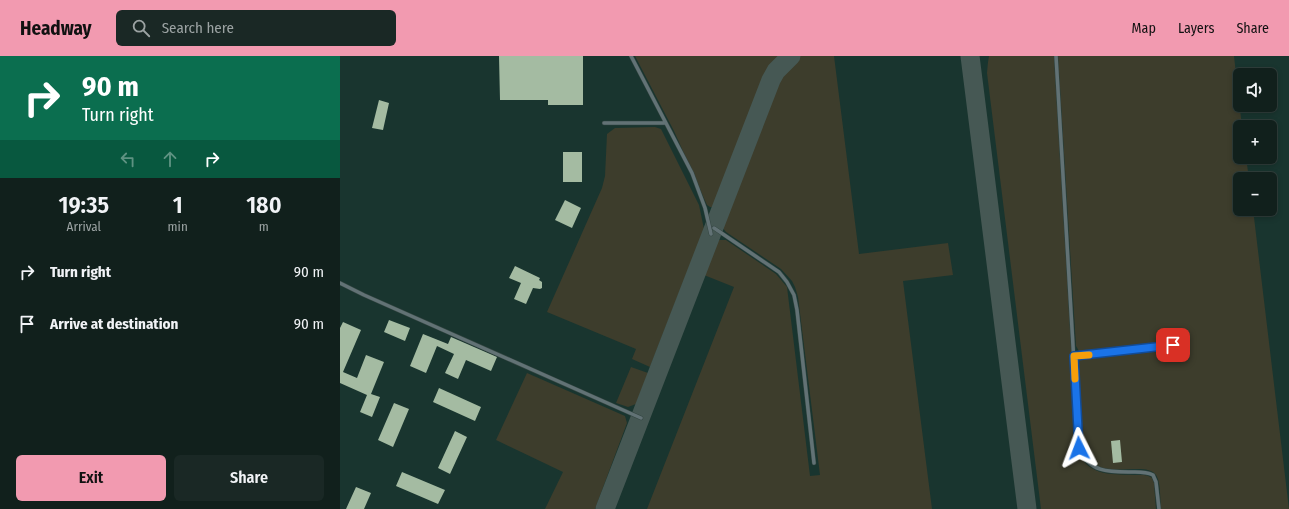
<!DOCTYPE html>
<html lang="en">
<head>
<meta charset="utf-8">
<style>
	:root { --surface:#11201c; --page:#1a2825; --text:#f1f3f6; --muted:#9ca3a3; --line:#303e3b; --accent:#f29ab0 }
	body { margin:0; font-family:"Fira Sans Condensed",sans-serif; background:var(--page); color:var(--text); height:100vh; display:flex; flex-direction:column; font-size:15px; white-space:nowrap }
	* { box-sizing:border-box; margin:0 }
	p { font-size:13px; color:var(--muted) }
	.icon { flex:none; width:22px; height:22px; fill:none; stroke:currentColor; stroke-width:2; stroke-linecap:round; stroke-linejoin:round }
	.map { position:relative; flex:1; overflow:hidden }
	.sheet { display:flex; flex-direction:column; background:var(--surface); width:340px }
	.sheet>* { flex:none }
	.hud { background:#0b6e4f; color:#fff; overflow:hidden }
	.tools { position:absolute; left:893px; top:12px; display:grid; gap:8px }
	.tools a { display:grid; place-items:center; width:44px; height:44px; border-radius:6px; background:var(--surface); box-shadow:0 2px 6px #0003,0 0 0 1px var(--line); font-size:20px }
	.pin { position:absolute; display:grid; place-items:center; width:34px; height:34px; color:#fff; margin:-17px; border-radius:8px; box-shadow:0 2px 6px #0006 }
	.me { position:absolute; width:44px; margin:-22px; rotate:357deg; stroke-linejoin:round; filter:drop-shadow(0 0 3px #0008) }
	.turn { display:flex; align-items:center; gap:14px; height:84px; padding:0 16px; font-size:18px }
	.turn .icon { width:52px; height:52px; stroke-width:2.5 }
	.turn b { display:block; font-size:28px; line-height:34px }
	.lanes { display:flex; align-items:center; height:38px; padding:0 16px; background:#0003; justify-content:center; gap:20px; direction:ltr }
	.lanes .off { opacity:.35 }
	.eta { display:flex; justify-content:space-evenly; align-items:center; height:68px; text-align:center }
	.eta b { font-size:24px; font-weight:600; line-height:28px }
	.button { display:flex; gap:8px; margin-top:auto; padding:8px 16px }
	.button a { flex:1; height:46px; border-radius:6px; background:var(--accent); color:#111; font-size:16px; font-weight:600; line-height:46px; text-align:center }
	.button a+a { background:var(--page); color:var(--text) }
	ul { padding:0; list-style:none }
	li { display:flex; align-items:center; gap:12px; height:52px; padding:0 16px }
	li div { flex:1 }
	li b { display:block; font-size:15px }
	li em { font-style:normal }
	header { display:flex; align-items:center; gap:24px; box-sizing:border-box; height:56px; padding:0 20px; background:var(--accent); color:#111 }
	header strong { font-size:19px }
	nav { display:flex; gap:22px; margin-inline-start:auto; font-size:14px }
	.search { width:280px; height:36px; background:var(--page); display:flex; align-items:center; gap:10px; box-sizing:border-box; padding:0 14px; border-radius:6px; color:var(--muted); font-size:15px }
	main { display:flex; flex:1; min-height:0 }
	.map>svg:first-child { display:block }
</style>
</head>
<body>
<header>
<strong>Headway</strong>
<div class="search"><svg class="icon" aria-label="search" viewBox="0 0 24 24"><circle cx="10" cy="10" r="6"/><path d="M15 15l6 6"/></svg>Search here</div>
<nav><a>Map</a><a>Layers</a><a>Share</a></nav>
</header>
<main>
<section class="sheet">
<div class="hud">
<div class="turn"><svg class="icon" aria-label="right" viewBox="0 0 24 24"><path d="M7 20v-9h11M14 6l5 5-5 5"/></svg><div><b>90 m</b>Turn right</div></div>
<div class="lanes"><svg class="icon off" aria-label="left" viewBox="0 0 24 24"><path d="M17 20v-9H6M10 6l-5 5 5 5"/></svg><svg class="icon off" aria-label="ahead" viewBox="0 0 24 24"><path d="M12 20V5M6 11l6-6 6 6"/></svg><svg class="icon" aria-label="right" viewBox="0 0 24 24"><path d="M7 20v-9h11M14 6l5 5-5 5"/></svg></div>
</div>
<div class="eta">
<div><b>19:35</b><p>Arrival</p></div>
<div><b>1</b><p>min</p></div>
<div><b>180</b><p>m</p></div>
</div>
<ul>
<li><svg class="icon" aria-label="right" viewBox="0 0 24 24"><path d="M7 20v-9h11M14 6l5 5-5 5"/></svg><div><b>Turn right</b></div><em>90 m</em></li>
<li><svg class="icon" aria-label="arrive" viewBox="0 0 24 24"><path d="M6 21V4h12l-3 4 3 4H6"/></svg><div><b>Arrive at destination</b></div><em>90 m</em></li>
</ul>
<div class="button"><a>Exit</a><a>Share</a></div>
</section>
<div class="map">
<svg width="949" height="453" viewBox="0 0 949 453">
	<rect width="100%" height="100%" fill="#172a26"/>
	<path fill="#19352f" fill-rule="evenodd" d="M 0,0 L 949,0 L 949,453 L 0,453 ZM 900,19 L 930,19 L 930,49 L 900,49 ZM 900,71 L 930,71 L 930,101 L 900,101 ZM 900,123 L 930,123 L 930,153 L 900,153 Z"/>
	<path fill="#3d3d2c" d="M 295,0 L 446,0 L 438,8 L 429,21 L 397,102 L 393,101 L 374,151 L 370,151 L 367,149 L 334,75 Z
		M 457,0 L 494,0 L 519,198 L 608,187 L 613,219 L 563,225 L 592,453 L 307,453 L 394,231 L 364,219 L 377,184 L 386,184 L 436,218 L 447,231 L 470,420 L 480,419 L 458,241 L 455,231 L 452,225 L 441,213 L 386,176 L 382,171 L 407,107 L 403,105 L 434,26 L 446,9 Z
		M 649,0 L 714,0 L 737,392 C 746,420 769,418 794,419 C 801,419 807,418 812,422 L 814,427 L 816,453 L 701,453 L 647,17 L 648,6 Z
		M 718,0 L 894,0 L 902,71 L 900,71 L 900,101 L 906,101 L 909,123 L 900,123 L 900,153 L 913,153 L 949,453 L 821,453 C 820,445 821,426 816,419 C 804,402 753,431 741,391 L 738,307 L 739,304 L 743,301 L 830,292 L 836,293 L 836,290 L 841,289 L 840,281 L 831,282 L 826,288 L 746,297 L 739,295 L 736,290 Z
		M 315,71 L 321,73 L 359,149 L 364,173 L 310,311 L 292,303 L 296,293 L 207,256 L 262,132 L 265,120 L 267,78 L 275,72 Z
		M 291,311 L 308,317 L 296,348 L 288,351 L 276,347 Z
		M 187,317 L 285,360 L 287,367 L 255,453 L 205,453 L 223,416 L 156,384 Z"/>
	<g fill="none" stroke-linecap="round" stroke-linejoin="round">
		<path stroke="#465854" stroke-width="19" d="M 630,0 L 687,453
			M 265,453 L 431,24 L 436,15 L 451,0"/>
	</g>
	<path fill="#a4bba2" d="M 159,0 L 243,0 L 243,49 L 208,49 L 208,44 L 160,44 Z
		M 39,44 L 49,47 L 43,74 L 32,72 Z
		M 223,96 L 242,96 L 242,126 L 223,126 Z
		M 225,144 L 241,152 L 232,172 L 215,164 Z
		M 175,210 L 200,222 L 199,224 L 202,226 L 202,232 L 200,233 L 193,232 L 186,248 L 174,243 L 181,227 L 169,222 Z
		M 49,264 L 70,272 L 65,285 L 44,276 Z
		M 3,266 L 21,274 L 3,316 L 17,322 L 26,299 L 44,306 L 31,338 L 40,341 L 32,361 L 20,356 L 27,339 L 0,327 L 0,272 Z
		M 83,278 L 108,288 L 111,281 L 157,301 L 151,315 L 126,304 L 118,323 L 105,317 L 114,298 L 97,290 L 86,317 L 70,310 Z
		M 99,332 L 141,351 L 135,365 L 93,346 Z
		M 54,347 L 69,353 L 53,391 L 38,384 Z
		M 115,375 L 127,381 L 110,418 L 98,412 Z
		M 780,384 L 782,406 L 773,407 L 771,385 Z
		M 62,416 L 105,434 L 98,448 L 56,430 Z
		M 16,431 L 31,437 L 24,453 L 6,453 Z"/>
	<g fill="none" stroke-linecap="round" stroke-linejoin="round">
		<g stroke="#334541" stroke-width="4.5">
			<path id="service" d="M 291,0 L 352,117 L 365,152 L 371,178
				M 716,0 L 739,392 C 750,418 771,416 795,416 C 801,416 807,416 813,419 L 816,426 L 819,453
				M 264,67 L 325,67
				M 374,172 L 439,216 L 447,226 L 454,239 L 457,254 L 474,407
				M 0,227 L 24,239 L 301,362
				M 734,300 L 833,289"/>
		</g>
		<use href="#service" stroke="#627275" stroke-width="3.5"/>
	</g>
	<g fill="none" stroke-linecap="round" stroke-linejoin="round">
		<g stroke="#114b97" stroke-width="10">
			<path id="route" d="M 739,392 L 734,300 L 833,289"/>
		</g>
		<use href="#route" stroke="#1a73e8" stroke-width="7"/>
		<path stroke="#f59e0b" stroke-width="7" d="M 735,323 L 734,300 L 749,299"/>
	</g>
</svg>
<div class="tools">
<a><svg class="icon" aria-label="sound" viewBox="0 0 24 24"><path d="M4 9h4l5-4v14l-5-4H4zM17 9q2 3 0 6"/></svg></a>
<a>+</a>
<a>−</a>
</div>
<div class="pin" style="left:833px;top:289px;background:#d93025"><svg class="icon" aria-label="arrive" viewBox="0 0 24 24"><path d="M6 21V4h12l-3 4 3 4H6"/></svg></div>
<svg class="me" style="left:739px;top:392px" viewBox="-20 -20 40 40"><path d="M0-17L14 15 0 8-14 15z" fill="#1a73e8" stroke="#fff" stroke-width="4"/></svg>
</div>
</main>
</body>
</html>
